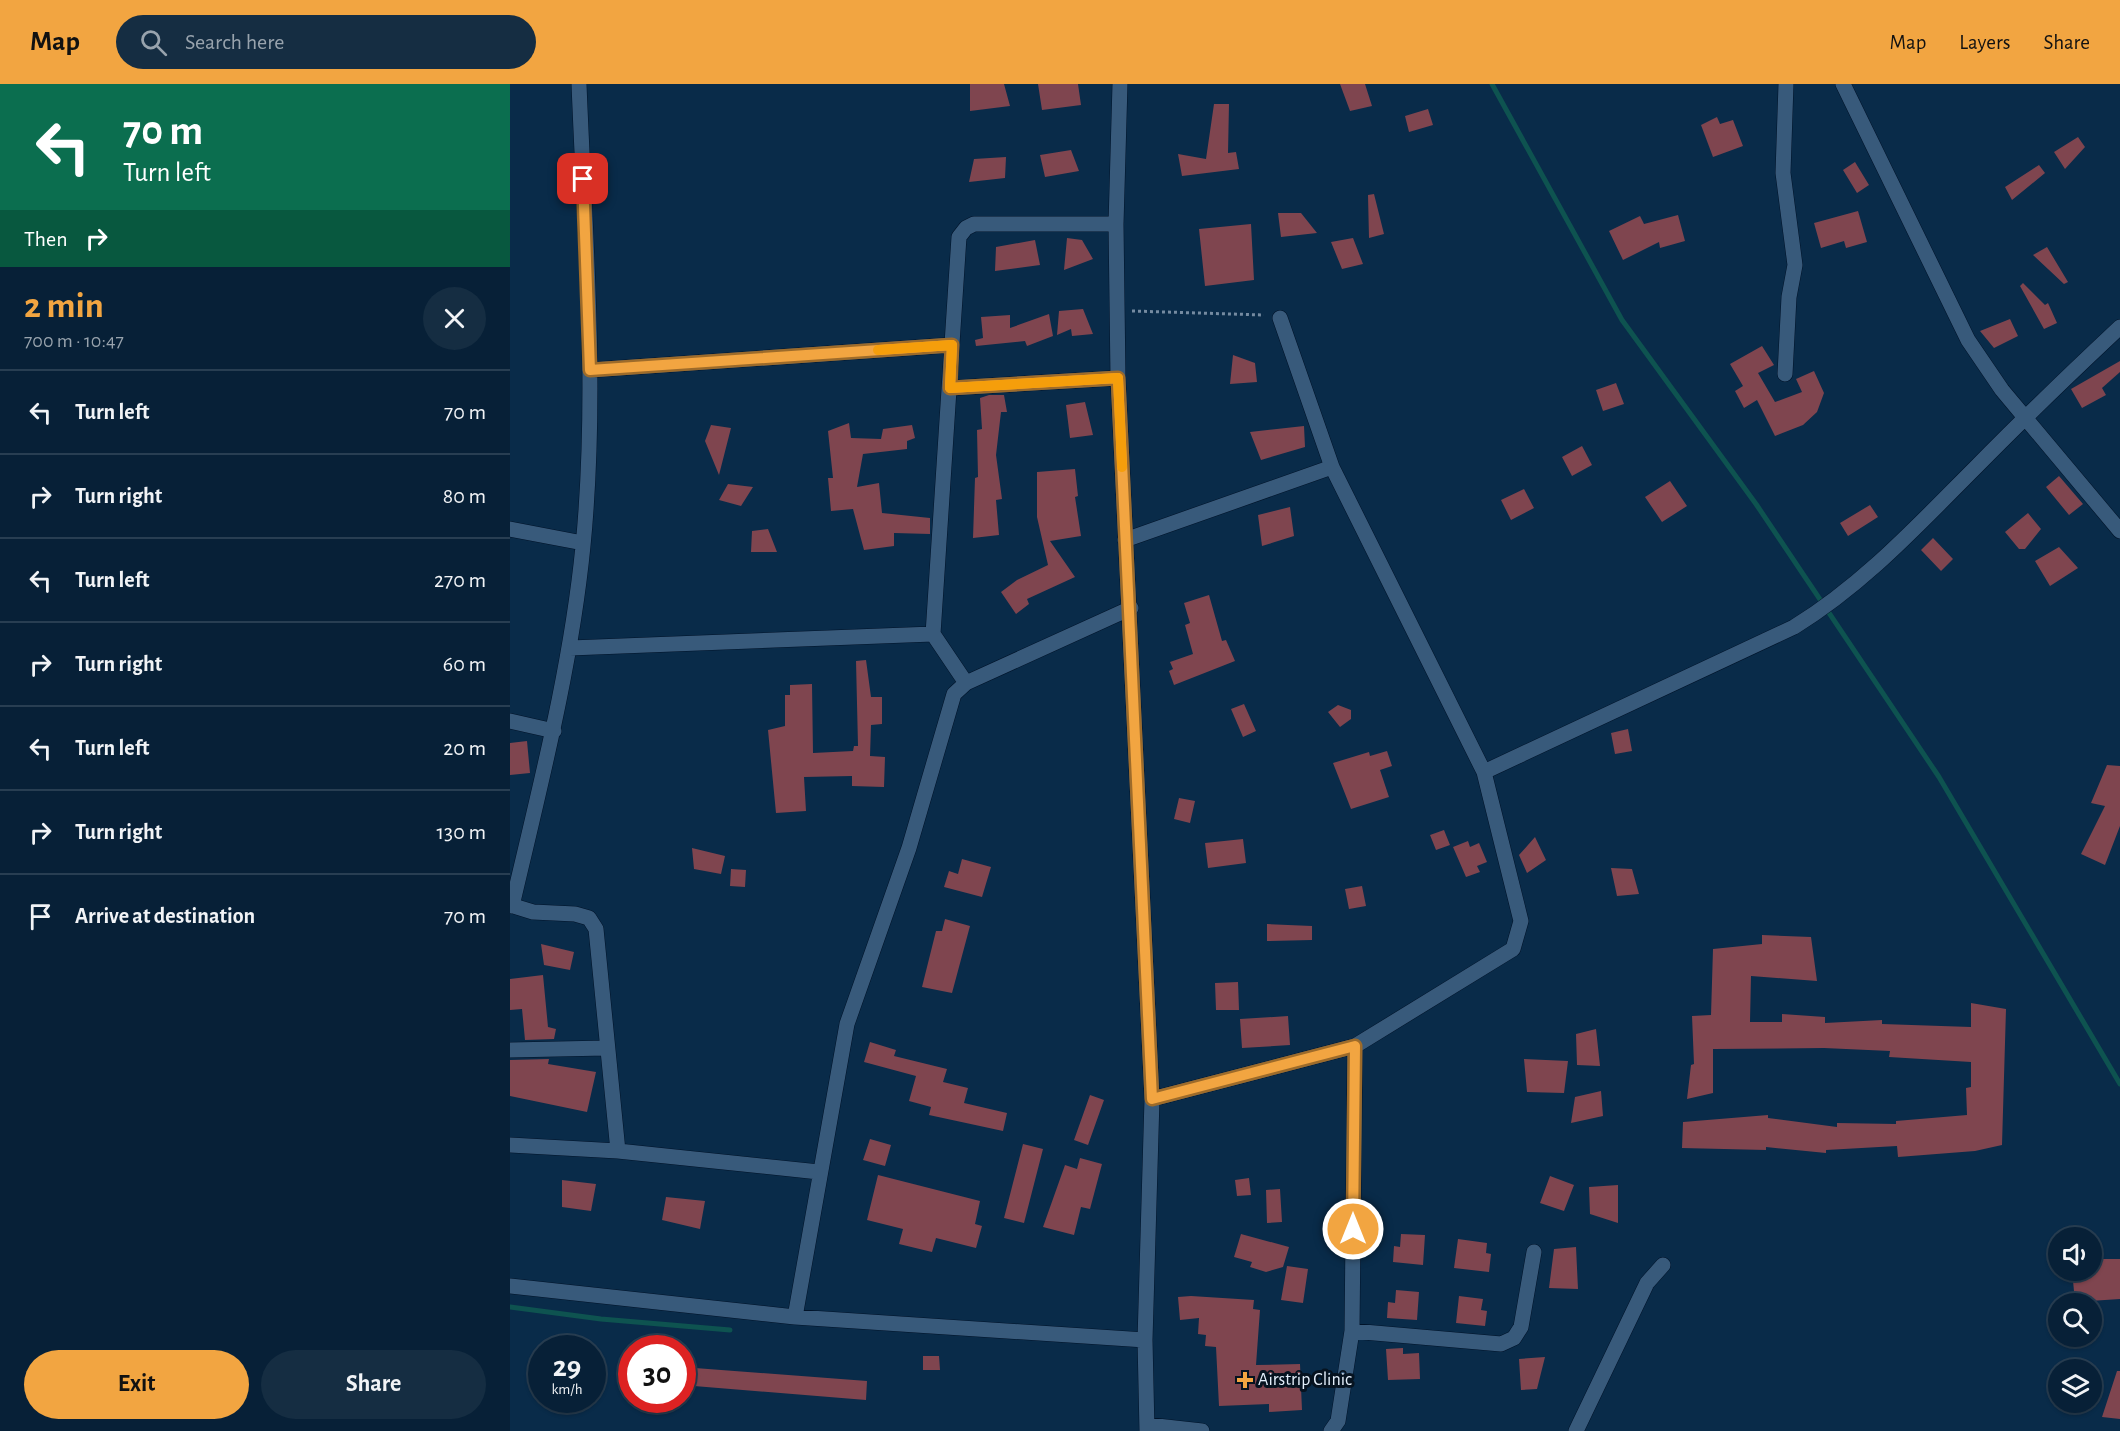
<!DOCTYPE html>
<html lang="en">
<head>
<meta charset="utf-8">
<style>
	:root { --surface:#072037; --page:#152d42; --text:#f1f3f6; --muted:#98a3ad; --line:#283e52; --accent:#f2a541 }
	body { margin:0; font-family:"Alegreya Sans",sans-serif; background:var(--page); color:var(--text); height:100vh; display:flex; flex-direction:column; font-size:22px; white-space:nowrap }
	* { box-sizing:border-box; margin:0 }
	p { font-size:20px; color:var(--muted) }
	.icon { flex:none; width:33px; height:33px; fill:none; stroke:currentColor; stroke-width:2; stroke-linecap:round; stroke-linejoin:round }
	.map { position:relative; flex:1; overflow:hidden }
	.panel { display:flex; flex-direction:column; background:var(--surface); width:510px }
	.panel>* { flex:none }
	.hud { background:#0b6e4f; color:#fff; overflow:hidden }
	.buttons { position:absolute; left:1538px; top:1143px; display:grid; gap:12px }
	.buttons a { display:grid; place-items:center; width:54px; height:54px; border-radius:50%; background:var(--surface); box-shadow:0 2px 4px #0004,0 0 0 2px var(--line); font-size:30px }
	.speed { position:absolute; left:18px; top:1251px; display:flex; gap:12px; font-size:30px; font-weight:700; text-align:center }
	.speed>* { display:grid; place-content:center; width:78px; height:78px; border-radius:50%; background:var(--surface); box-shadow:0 2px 4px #0004,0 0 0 2px var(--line); line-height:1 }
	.speed small { font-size:15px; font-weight:400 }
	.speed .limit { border:9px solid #d22; background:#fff; color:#111 }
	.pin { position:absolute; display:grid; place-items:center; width:51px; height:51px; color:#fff; margin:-26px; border-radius:12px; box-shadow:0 3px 9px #0006 }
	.me { position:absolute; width:66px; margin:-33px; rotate:0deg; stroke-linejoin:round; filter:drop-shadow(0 0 4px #0008) }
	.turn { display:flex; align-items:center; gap:21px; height:126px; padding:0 24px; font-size:27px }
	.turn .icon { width:78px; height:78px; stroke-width:2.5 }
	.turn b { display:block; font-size:42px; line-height:51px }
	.then { display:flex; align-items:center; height:57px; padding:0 24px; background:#0003; gap:12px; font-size:22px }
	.round { display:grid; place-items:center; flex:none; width:63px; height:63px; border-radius:32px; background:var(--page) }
	.head { display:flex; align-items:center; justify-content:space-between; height:102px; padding:0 24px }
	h1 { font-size:36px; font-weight:700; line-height:45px; color:var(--accent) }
	.button { display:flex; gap:12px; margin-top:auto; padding:12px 24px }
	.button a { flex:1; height:69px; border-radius:36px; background:var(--accent); color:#111; font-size:24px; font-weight:700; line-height:69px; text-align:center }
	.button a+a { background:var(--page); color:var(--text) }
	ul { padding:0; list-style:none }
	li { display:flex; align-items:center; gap:18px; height:84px; padding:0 24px; border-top:2px solid var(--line) }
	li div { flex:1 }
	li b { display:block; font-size:22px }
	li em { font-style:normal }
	header { display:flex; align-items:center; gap:36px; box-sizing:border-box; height:84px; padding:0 30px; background:var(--accent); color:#111 }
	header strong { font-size:28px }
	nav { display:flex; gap:33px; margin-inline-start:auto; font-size:21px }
	.search { width:420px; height:54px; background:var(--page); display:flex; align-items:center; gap:15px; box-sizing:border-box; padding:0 21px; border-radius:33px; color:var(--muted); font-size:22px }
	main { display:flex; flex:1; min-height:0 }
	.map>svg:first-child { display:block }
</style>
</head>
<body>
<header>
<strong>Map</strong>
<div class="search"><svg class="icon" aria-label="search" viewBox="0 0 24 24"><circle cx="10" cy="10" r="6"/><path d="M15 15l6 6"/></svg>Search here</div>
<nav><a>Map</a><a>Layers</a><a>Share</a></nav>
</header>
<main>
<section class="panel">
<div class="hud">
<div class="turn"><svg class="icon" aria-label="left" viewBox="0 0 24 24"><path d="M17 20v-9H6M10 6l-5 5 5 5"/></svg><div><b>70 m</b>Turn left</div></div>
<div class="then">Then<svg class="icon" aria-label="right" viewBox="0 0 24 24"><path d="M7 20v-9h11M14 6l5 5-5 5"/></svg></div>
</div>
<div class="head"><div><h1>2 min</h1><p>700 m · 10:47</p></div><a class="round"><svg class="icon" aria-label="close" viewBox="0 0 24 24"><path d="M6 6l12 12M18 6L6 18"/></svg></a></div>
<ul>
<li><svg class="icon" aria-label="left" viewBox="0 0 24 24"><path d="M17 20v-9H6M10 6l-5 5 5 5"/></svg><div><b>Turn left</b></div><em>70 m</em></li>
<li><svg class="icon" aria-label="right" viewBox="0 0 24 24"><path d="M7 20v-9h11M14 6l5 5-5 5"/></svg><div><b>Turn right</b></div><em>80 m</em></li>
<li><svg class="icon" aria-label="left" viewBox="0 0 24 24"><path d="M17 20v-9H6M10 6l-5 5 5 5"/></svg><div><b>Turn left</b></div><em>270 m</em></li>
<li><svg class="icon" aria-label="right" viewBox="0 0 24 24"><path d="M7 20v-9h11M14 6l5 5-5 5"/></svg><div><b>Turn right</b></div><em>60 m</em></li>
<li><svg class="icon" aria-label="left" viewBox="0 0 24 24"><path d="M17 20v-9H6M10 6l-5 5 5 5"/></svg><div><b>Turn left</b></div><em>20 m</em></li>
<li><svg class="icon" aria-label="right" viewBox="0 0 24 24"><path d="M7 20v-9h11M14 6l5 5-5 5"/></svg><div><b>Turn right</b></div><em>130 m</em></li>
<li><svg class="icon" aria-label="arrive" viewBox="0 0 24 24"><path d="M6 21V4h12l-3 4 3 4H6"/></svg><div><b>Arrive at destination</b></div><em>70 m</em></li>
</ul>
<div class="button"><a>Exit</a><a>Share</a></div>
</section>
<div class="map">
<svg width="1610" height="1347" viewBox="0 0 1610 1347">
	<rect width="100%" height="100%" fill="#092b49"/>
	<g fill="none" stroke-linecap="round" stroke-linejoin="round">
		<path stroke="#0e5350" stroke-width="5" d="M 982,0 L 1112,236 L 1246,420 L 1429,693 L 1610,1000
			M 0,1223 L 91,1235 L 220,1246"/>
	</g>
	<path fill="#7f454f" d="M 460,0 L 494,0 L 500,22 L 460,27 Z
		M 528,0 L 568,0 L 571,21 L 532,26 Z
		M 830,0 L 855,0 L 862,22 L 840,27 Z
		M 704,20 L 719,20 L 718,69 L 726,68 L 729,85 L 672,92 L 668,70 L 696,75 Z
		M 918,25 L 923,41 L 899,48 L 895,32 Z
		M 1207,33 L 1210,40 L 1223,36 L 1233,62 L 1203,73 L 1191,41 Z
		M 1568,53 L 1575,63 L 1555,85 L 1544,68 Z
		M 561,66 L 569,87 L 535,93 L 530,71 Z
		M 496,73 L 495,94 L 459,98 L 464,75 Z
		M 1345,78 L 1359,101 L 1347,109 L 1333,86 Z
		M 1529,81 L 1535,89 L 1502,116 L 1495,103 Z
		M 864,110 L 874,150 L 859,154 L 858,111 Z
		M 1348,127 L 1357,158 L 1336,164 L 1334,157 L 1311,164 L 1304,139 Z
		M 768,129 L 791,129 L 807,149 L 771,153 Z
		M 1168,131 L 1175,157 L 1150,164 L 1149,158 L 1113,176 L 1099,147 L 1130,132 L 1134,140 Z
		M 741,140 L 744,196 L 695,202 L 689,145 Z
		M 557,154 L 572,156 L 583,175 L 554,186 Z
		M 843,154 L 853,180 L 832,185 L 821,158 Z
		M 525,156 L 530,181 L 485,187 L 486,163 Z
		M 1537,163 L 1558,198 L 1554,200 L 1523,171 Z
		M 1513,199 L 1535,221 L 1538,219 L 1547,239 L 1534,245 L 1510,202 Z
		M 573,225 L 583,250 L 562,252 L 561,245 L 547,251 L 549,227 Z
		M 539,230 L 543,252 L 517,262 L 515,257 L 466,262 L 465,256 L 473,254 L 471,233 L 500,231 L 500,244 Z
		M 1500,235 L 1508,252 L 1484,264 L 1470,247 Z
		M 1252,262 L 1264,281 L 1248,289 L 1265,318 L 1292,308 L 1286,295 L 1304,287 L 1314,309 L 1307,328 L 1293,341 L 1265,352 L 1247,316 L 1234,324 L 1225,307 L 1233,302 L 1220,280 Z
		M 723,271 L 745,279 L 747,298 L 720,300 Z
		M 1610,277 L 1610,288 L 1592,304 L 1596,311 L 1572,324 L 1561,305 Z
		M 1106,299 L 1114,320 L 1093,327 L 1086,306 Z
		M 479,311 L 494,311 L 497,328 L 491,328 L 486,371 L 492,415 L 486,416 L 489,451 L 463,454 L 465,394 L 468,393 L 467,346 L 472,345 L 470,314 Z
		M 575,318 L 583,351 L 560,354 L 556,321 Z
		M 339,339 L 341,354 L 371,355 L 373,345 L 402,341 L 405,354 L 397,357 L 397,365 L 353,370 L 347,403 L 369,399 L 372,429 L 420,434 L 420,450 L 384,449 L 384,462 L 354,466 L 343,425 L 321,427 L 318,394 L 323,394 L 318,347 Z
		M 201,341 L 221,344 L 209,391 L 195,357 Z
		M 794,342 L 795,363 L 751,376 L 740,348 Z
		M 1072,362 L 1082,381 L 1062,392 L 1052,373 Z
		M 565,385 L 568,412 L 565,413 L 571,452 L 540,457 L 565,493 L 517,515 L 519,520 L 506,530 L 491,508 L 507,496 L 538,481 L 527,433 L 527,388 Z
		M 1549,392 L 1573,420 L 1559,431 L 1536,403 Z
		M 1160,397 L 1177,422 L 1152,438 L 1135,413 Z
		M 218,400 L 243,403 L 231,422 L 209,416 Z
		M 1014,405 L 1024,424 L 1001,436 L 991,416 Z
		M 1360,421 L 1368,433 L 1338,452 L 1330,439 Z
		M 780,423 L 784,452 L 752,462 L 748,431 Z
		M 1518,429 L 1531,445 L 1515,465 L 1509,465 L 1495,448 Z
		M 258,445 L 267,468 L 241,468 L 242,447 Z
		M 1423,454 L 1443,475 L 1431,487 L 1411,466 Z
		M 1549,463 L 1568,484 L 1540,502 L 1525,477 Z
		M 699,511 L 712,557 L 716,556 L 725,577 L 664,601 L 659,587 L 663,585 L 660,578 L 683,570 L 675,541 L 680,539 L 674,519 Z
		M 356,576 L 361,613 L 372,613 L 372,640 L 361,641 L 360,672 L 375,673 L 374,703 L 342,702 L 342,692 L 294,693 L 296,727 L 266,729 L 258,646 L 275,642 L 275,611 L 280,611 L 280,601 L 302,600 L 303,669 L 343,667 L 344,662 L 348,662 L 346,577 Z
		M 734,620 L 746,647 L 733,653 L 721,625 Z
		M 828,621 L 841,626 L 841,635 L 830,643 L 818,628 Z
		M 1118,645 L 1122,667 L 1105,670 L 1101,649 Z
		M 17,657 L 20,689 L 0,691 L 0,659 Z
		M 877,667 L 882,682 L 870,686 L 879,713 L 841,725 L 823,679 L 859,668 L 860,672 Z
		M 1597,681 L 1610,682 L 1610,742 L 1595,781 L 1571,770 L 1595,722 L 1581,719 Z
		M 669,714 L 685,717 L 680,739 L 664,735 Z
		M 934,746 L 940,761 L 926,766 L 920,751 Z
		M 1025,753 L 1036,776 L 1017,789 L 1009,771 Z
		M 733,755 L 736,779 L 698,784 L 695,759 Z
		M 958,757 L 960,763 L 969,759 L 977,778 L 967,782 L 970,788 L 956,793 L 943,763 Z
		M 182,764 L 215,772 L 211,790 L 184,785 Z
		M 452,775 L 481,783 L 472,813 L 434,803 L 439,787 L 448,790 Z
		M 1101,784 L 1122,785 L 1129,810 L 1107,812 Z
		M 221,785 L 236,786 L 235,803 L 220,802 Z
		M 852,802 L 856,822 L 839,825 L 835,805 Z
		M 435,835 L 460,842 L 442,909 L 412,903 L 426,847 L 432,847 Z
		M 757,840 L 802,842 L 802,856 L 757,857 Z
		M 1252,851 L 1301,853 L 1307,897 L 1241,892 L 1240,938 L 1272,938 L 1272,930 L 1315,933 L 1315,939 L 1372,936 L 1372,940 L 1461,943 L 1461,919 L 1496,925 L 1492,1061 L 1465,1067 L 1388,1073 L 1387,1062 L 1316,1066 L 1316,1069 L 1256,1063 L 1256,1066 L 1172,1064 L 1173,1038 L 1258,1031 L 1258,1034 L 1327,1043 L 1327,1039 L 1386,1040 L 1386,1037 L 1457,1031 L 1456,1004 L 1461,1003 L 1461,978 L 1379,973 L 1380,967 L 1314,964 L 1203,965 L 1203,1009 L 1177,1015 L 1181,981 L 1184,980 L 1182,932 L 1201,931 L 1203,865 L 1252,860 Z
		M 31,860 L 64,868 L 60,886 L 34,881 Z
		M 33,891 L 38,943 L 46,945 L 44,955 L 15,956 L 12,925 L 0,926 L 0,895 Z
		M 728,898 L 729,926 L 706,926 L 705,899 Z
		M 778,932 L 780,961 L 732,964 L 730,935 Z
		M 1086,945 L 1090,982 L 1067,981 L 1066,950 Z
		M 360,958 L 386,966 L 384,972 L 437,985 L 433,998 L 458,1004 L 454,1019 L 497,1029 L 493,1047 L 419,1031 L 421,1023 L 399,1017 L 406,992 L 354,978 Z
		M 39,975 L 38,980 L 86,988 L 77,1028 L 0,1012 L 0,976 Z
		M 1014,975 L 1058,977 L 1054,1009 L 1017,1008 Z
		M 1091,1007 L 1093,1032 L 1061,1039 L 1065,1013 Z
		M 580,1011 L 594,1016 L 578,1061 L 564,1056 Z
		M 360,1055 L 381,1061 L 375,1082 L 353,1076 Z
		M 513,1060 L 533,1065 L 514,1139 L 494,1134 Z
		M 570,1074 L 592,1080 L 580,1125 L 571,1123 L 564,1151 L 533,1143 L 555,1081 L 567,1085 Z
		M 368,1091 L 470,1117 L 465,1140 L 472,1142 L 466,1164 L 426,1154 L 422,1168 L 389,1160 L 393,1145 L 357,1136 Z
		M 1040,1092 L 1064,1101 L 1054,1127 L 1030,1119 Z
		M 739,1094 L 741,1111 L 727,1112 L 725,1096 Z
		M 52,1096 L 86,1100 L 81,1127 L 52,1123 Z
		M 1108,1101 L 1108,1139 L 1080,1130 L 1079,1103 Z
		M 770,1105 L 772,1138 L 757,1139 L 756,1106 Z
		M 156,1113 L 195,1117 L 190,1145 L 152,1136 Z
		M 731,1150 L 779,1163 L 773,1183 L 756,1188 L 740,1183 L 742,1178 L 724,1173 Z
		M 891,1150 L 915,1151 L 913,1181 L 883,1178 L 884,1162 L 890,1163 Z
		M 948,1155 L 977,1159 L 976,1169 L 981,1170 L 979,1188 L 944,1184 Z
		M 1066,1163 L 1068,1205 L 1039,1204 L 1044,1165 Z
		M 1581,1175 L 1610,1175 L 1610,1215 L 1565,1218 L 1562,1186 L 1581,1186 Z
		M 777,1182 L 798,1185 L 793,1219 L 771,1216 Z
		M 886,1206 L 909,1208 L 907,1236 L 877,1234 L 878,1218 L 885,1219 Z
		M 681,1212 L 744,1216 L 743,1225 L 750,1226 L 746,1281 L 790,1280 L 792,1326 L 759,1328 L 759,1320 L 709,1322 L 706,1263 L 695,1262 L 696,1251 L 688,1250 L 689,1234 L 670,1236 L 668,1213 Z
		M 949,1212 L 973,1215 L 971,1226 L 977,1227 L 975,1242 L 946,1239 Z
		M 893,1264 L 893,1270 L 909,1269 L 910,1295 L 878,1296 L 876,1265 Z
		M 413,1272 L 429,1272 L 430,1286 L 413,1286 Z
		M 1035,1273 L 1027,1305 L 1011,1306 L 1009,1275 Z
		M 185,1284 L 357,1297 L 356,1316 L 184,1302 Z
		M 1607,1287 L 1610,1287 L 1610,1335 L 1592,1333 Z"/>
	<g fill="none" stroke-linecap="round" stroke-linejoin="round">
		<g stroke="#001329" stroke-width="16">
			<path id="minor" d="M 610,0 L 606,140 L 608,294 L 642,1015 L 635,1256 L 637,1347
				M 1333,0 L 1458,256 L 1492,306 L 1610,447
				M 80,286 L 442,261
				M 1275,290 L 1279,213 L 1285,181 L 1273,89 L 1276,0
				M 440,304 L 608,294
				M 0,445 L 73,459
				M 615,456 L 822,383
				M 60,564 L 423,550
				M 456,599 L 423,550 L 449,153 L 456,144 L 464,140 L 606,140
				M 0,637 L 44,647
				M 974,688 L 1284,543 C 1354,500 1408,441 1466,383 C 1513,335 1561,289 1610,243
				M 0,821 L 23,828 L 65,830 L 79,834 L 86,845 L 108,1067
				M 2,822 C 30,702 61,584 73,462 C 88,309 75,153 69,0
				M 0,966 L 96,964
				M 642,1015 L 845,962 L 1003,865 L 1011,837 L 974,688 L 822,383 L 770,234
				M 0,1061 L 108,1067 L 309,1088
				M 0,1202 L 285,1233 L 635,1256
				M 285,1233 L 337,940 L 399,764 L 444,610 L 456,599 L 621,524
				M 842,1247 L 991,1260 L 1004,1254 L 1011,1243 L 1024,1168
				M 638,1341 L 692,1347
				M 821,1347 L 828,1337 L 842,1247 L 845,962
				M 1066,1347 L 1137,1199 L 1153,1181"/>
		</g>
		<path stroke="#758ba1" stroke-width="3" stroke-dasharray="3 3" stroke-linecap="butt" d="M 622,227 L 754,231"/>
		<use href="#minor" stroke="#385a7b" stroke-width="15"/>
	</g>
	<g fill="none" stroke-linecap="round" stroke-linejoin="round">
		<g stroke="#9d6b2a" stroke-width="15">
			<path id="route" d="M 73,95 L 80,286 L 442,261 L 440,304 L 608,294 L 642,1015 L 845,962 L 843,1145"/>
		</g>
		<use href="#route" stroke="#f2a541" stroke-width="10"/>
		<path stroke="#f59e0b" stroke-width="10" d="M 368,266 L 442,261 L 440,304 L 608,294 L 612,383"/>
	</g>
	<path fill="#f2a541" stroke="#061320" stroke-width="2" d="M732 1287h6v6h6v6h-6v6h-6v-6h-6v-6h6z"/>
	<g text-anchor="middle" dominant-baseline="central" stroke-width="6" stroke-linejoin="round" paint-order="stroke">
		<g font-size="18" fill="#e4effb" stroke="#061320" text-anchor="start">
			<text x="748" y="1296">Airstrip Clinic</text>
		</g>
	</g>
</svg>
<div class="buttons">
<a><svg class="icon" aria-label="sound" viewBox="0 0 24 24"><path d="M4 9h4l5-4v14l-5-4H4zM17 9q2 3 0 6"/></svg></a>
<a><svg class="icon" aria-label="search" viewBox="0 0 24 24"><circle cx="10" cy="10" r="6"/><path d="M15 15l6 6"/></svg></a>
<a><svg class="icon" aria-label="layers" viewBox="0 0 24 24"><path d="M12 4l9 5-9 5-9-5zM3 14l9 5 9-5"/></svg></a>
</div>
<div class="speed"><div>29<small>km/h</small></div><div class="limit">30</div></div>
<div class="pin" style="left:73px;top:95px;background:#d93025"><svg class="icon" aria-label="arrive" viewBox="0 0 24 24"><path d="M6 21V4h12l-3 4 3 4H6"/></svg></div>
<svg class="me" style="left:843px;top:1145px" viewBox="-20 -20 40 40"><circle r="17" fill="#f2a541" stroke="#fff" stroke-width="3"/><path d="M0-11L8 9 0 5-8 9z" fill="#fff"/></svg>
</div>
</main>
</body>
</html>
